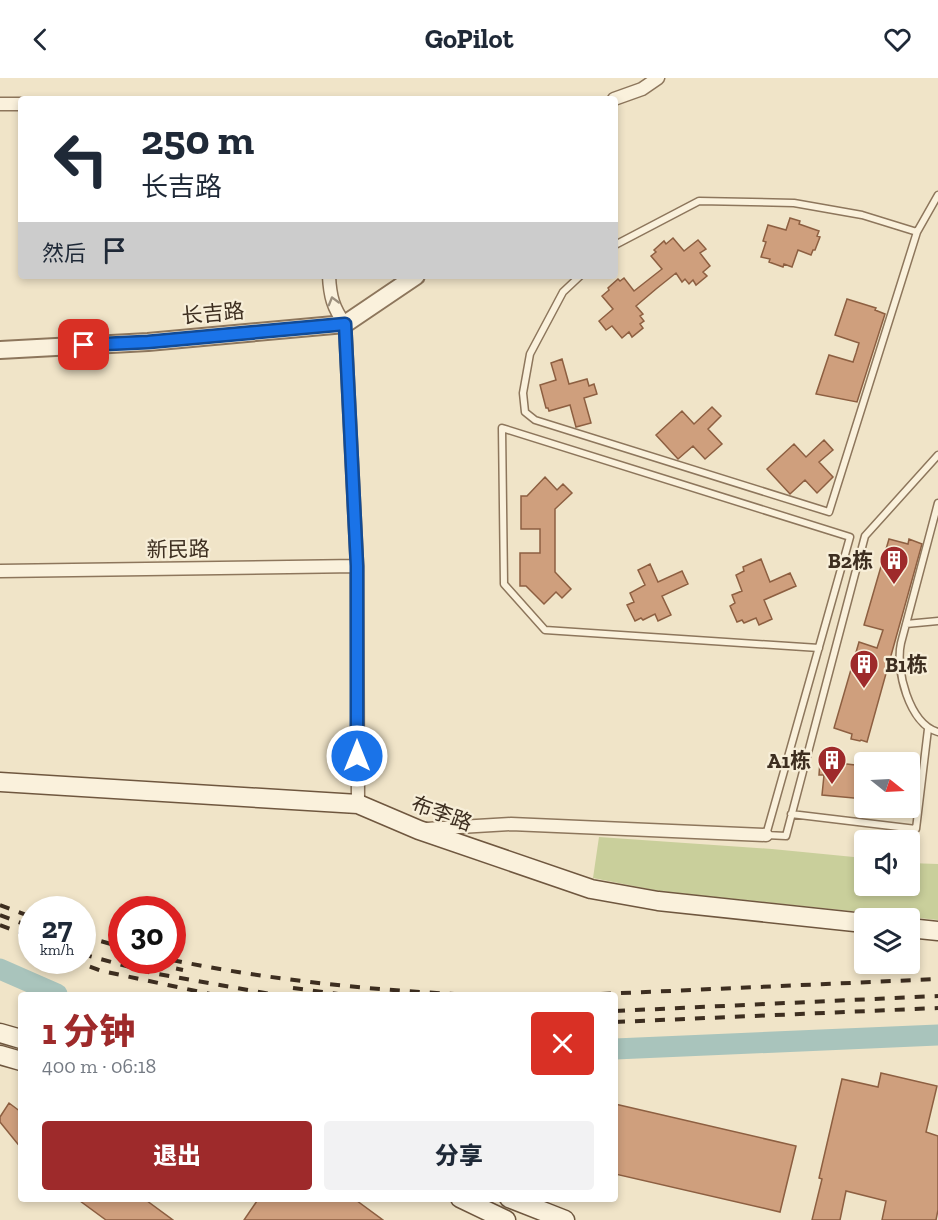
<!DOCTYPE html>
<html lang="zh">
<head>
<meta charset="utf-8">
<style>
	:root { --surface:#fff; --page:#f2f2f3; --text:#1f2937; --muted:#747a83; --accent:#9e2a2b }
	body { margin:0; font-family:"Zilla Slab","Noto Sans SC",serif; background:var(--page); color:var(--text); height:100vh; display:flex; flex-direction:column; font-size:22px; white-space:nowrap }
	* { box-sizing:border-box; margin:0 }
	p { font-size:20px; color:var(--muted) }
	.icon { flex:none; width:33px; height:33px; fill:none; stroke:currentColor; stroke-width:2; stroke-linecap:round; stroke-linejoin:round }
	.map { position:relative; flex:1; overflow:hidden }
	.panel { position:absolute; left:18px; top:914px; width:600px; height:210px; display:flex; flex-direction:column; background:var(--surface); border-radius:6px; box-shadow:0 3px 9px #0003 }
	.panel>* { flex:none }
	.guide { position:absolute; left:18px; top:18px; width:600px; height:183px; border-radius:6px; box-shadow:0 3px 9px #0003; background:#fff; color:var(--text); overflow:hidden }
	.needle { width:39px; rotate:108deg }
	.fabs { position:absolute; left:854px; top:674px; display:grid; gap:12px }
	.fabs a { display:grid; place-items:center; width:66px; height:66px; border-radius:6px; background:var(--surface); box-shadow:0 3px 9px #0003; font-size:30px }
	.speed { position:absolute; left:18px; top:818px; display:flex; gap:12px; font-size:30px; font-weight:700; text-align:center }
	.speed>* { display:grid; place-content:center; width:78px; height:78px; border-radius:50%; background:var(--surface); box-shadow:0 3px 9px #0003; line-height:1 }
	.speed small { font-size:15px; font-weight:400 }
	.speed .limit { border:9px solid #d22; background:#fff; color:#111 }
	.pin { position:absolute; display:grid; place-items:center; width:51px; height:51px; color:#fff; margin:-26px; border-radius:12px; box-shadow:0 3px 9px #0006 }
	.me { position:absolute; width:66px; margin:-33px; rotate:0deg; stroke-linejoin:round; filter:drop-shadow(0 0 4px #0008) }
	.turn { display:flex; align-items:center; gap:21px; height:126px; padding:0 24px; font-size:27px }
	.turn .icon { width:78px; height:78px; stroke-width:2.5 }
	.turn b { display:block; font-size:42px; line-height:51px }
	.then { display:flex; align-items:center; height:57px; padding:0 24px; background:#0003; gap:12px; font-size:22px }
	.round { display:grid; place-items:center; flex:none; width:63px; height:63px; border-radius:6px; background:var(--page) }
	.head { display:flex; align-items:center; justify-content:space-between; height:102px; padding:0 24px }
	h1 { font-size:36px; font-weight:800; line-height:45px; color:var(--accent) }
	.primary-button { display:flex; gap:12px; margin-top:auto; padding:12px 24px }
	.primary-button a { flex:1; height:69px; border-radius:6px; background:var(--accent); color:#fff; font-size:24px; font-weight:800; line-height:69px; text-align:center }
	.primary-button a+a { background:var(--page); color:var(--text) }
	header { display:flex; justify-content:space-between; align-items:center; height:78px; padding:0 24px; background:var(--surface); font-size:27px; font-weight:800 }
	.map>svg:first-child { display:block }
</style>
</head>
<body>
<header><svg class="icon" aria-label="back" viewBox="0 0 24 24"><path d="M15 5l-7 7 7 7"/></svg>GoPilot<svg class="icon" aria-label="heart" viewBox="0 0 24 24"><path d="M12 20l-8-8c-3-5 5-10 8-4 3-6 11-1 8 4z"/></svg></header>
<div class="map">
<svg width="938" height="1142" viewBox="0 0 938 1142">
	<rect width="100%" height="100%" fill="#f0e4c8"/>
	<path fill="#c9cf9b" d="M 599,759 L 772,771 L 864,780 L 864,807 L 909,807 L 909,785 L 938,786 L 938,842 L 659,813 L 593,800 Z"/>
	<g fill="none" stroke-linecap="round" stroke-linejoin="round">
		<path stroke="#a9c4bc" stroke-width="21" d="M 0,891 L 57,916
			M 615,971 L 938,957"/>
	</g>
	<path fill="#cf9f7d" stroke="#8d5f41" stroke-width="1.5" d="M 790,140 L 800,143 L 799,146 L 819,153 L 817,158 L 820,159 L 815,172 L 813,172 L 811,177 L 798,172 L 792,189 L 784,186 L 783,189 L 769,184 L 770,181 L 761,179 L 766,164 L 763,163 L 768,147 L 786,152 Z
		M 673,160 L 684,173 L 698,162 L 706,171 L 700,175 L 710,188 L 703,194 L 707,198 L 696,207 L 693,202 L 689,206 L 685,201 L 682,204 L 676,195 L 656,211 L 636,228 L 643,236 L 640,238 L 644,243 L 640,246 L 643,250 L 632,259 L 629,254 L 622,260 L 612,248 L 606,252 L 599,243 L 613,231 L 602,218 L 609,212 L 608,210 L 618,201 L 620,203 L 624,200 L 634,213 L 662,191 L 651,178 L 656,174 L 654,172 L 664,163 L 666,166 Z
		M 847,221 L 876,230 L 875,232 L 885,236 L 857,324 L 816,316 L 829,277 L 853,284 L 856,275 L 859,265 L 835,257 Z
		M 562,281 L 569,306 L 587,301 L 589,308 L 594,306 L 597,316 L 584,320 L 591,345 L 576,349 L 570,327 L 549,333 L 548,330 L 546,330 L 540,307 L 556,302 L 551,285 Z
		M 712,329 L 721,338 L 708,351 L 722,366 L 705,381 L 693,368 L 678,381 L 656,357 L 682,333 L 694,346 Z
		M 824,362 L 833,372 L 819,384 L 833,399 L 817,415 L 805,402 L 790,416 L 767,391 L 794,366 L 806,379 Z
		M 545,399 L 557,412 L 563,406 L 572,415 L 555,431 L 555,494 L 571,511 L 562,520 L 556,514 L 544,526 L 526,508 L 520,508 L 520,475 L 540,475 L 540,451 L 521,451 L 521,418 L 527,418 Z
		M 889,461 L 908,466 L 909,461 L 922,466 L 867,664 L 861,662 L 860,663 L 851,661 L 852,656 L 834,650 L 859,564 L 877,570 L 883,552 L 864,547 Z
		M 761,481 L 770,504 L 790,495 L 796,508 L 764,522 L 772,541 L 759,547 L 756,540 L 744,545 L 742,542 L 737,544 L 730,528 L 735,525 L 732,517 L 742,513 L 736,497 L 744,493 L 743,489 Z
		M 650,486 L 658,504 L 682,493 L 688,506 L 662,518 L 671,537 L 658,543 L 655,536 L 643,542 L 641,540 L 635,543 L 627,527 L 634,524 L 630,515 L 645,507 L 638,492 Z
		M 820,683 L 864,688 L 864,721 L 822,717 L 824,697 L 819,697 Z
		M 881,995 L 937,1008 L 926,1054 L 938,1058 L 938,1132 L 936,1142 L 882,1142 L 886,1123 L 846,1113 L 840,1142 L 812,1142 L 822,1101 L 819,1100 L 842,1001 L 878,1009 Z
		M 9,1025 L 21,1034 L 21,1070 L 0,1044 L 0,1039 Z
		M 615,1026 L 796,1068 L 780,1134 L 615,1096 Z
		M 76,1120 L 143,1120 L 173,1142 L 106,1142 Z
		M 259,1120 L 353,1120 L 383,1142 L 244,1142 Z"/>
	<g fill="none" stroke-linecap="round" stroke-linejoin="round">
		<g stroke="#8d765c" stroke-width="9">
			<path id="service" d="M 615,167 L 699,123 L 794,125 L 862,137 L 917,154
				M 580,198 L 563,214 L 530,276 L 523,315 L 525,334 L 535,342 L 829,434 L 917,154 L 938,117
				M 938,425 L 901,565 C 895,591 909,646 938,654
				M 906,546 L 938,543
				M 819,570 L 545,552 L 504,506 L 502,350 L 850,459 L 766,757 L 786,758 L 865,458 L 938,377
				M 791,736 L 916,751 L 928,651"/>
		</g>
		<g stroke="#8d765c" stroke-width="15">
			<path id="minor" d="M 614,21 L 642,11 L 658,0
				M 0,26 L 21,26
				M 329,198 C 330,218 333,230 345,246 L 357,488 L 358,726
				M 0,493 L 357,488
				M 426,751 L 511,746 L 766,757"/>
		</g>
		<g stroke="#8d765c" stroke-width="20">
			<path id="tertiary" d="M 0,272 L 148,264 L 345,246 L 416,198"/>
		</g>
		<g stroke="#6f573f" stroke-width="21">
			<path id="secondary" d="M 0,704 L 358,726 L 419,752 L 591,811 L 658,823 L 864,845
				M 909,850 L 938,853
				M 0,955 L 21,961
				M 0,977 L 21,983
				M 460,1120 L 506,1142
				M 509,1120 L 565,1142"/>
		</g>
		<use href="#service" stroke="#faf1dc" stroke-width="6"/>
		<use href="#minor" stroke="#faf1dc" stroke-width="12"/>
		<use href="#tertiary" stroke="#faf1dc" stroke-width="16"/>
		<use href="#secondary" stroke="#faf1dc" stroke-width="18"/>
		<path stroke="#3d2e20" stroke-width="4" stroke-dasharray="10 10" stroke-linecap="butt" d="M 0,827 L 32,839
			M 0,837 L 32,849
			M 0,847 L 32,859
			M 82,858 L 122,869
			M 82,876 L 152,895 L 270,916
			M 71,882 L 102,893 L 210,916
			M 137,882 L 183,892
			M 172,882 C 265,901 359,911 454,916
			M 293,910 L 338,916
			M 601,916 L 938,901
			M 615,933 L 938,918
			M 615,944 L 938,930"/>
	</g>
	<defs><path id="oneway-chevron" d="M-2-3.5L2.5 0L-2 3.5" fill="none" stroke-width="1.6" stroke-linecap="round" stroke-linejoin="round" transform="scale(1.5)"/></defs>
	<use stroke="#9c907e" href="#oneway-chevron" transform="translate(333 223) rotate(-106)"/>
	<g fill="none" stroke-linecap="round" stroke-linejoin="round">
		<g stroke="#114b97" stroke-width="15">
			<path id="route" d="M 84,267 L 148,264 L 345,246 L 357,488 L 357,678"/>
		</g>
		<use href="#route" stroke="#1a73e8" stroke-width="10"/>
	</g>
	<defs>
		<g id="building-pin" transform="scale(1.5)"><path d="M0 17L-7.5 6A9.5 9.5 0 1 1 7.5 6Z" fill="#9e2a2b" stroke="#f7eed8"/><path d="M-4-6H4V6H1V3H-1V6H-4ZM-2.5-4.3h1.7v1.8h-1.7ZM.8-4.3h1.7v1.8H.8ZM-2.5-1h1.7V.8h-1.7ZM.8-1h1.7V.8H.8Z" fill="#fff"/></g>
	</defs>
	<g fill-rule="evenodd">
		<use href="#building-pin" x="894" y="482"/>
		<use href="#building-pin" x="864" y="586"/>
		<use href="#building-pin" x="832" y="682"/>
	</g>
	<g text-anchor="middle" dominant-baseline="central" stroke-width="4.5" stroke-linejoin="round" paint-order="stroke">
		<g font-size="21" fill="#3d2e20" stroke="#f7eed8">
			<text transform="translate(213 235) rotate(-5)">长吉路</text>
			<text transform="translate(178 471) rotate(-1)">新民路</text>
			<text transform="translate(442 735) rotate(20)">布李路</text>
		</g>
		<g font-size="21" font-weight="bold" fill="#3d2e20" stroke="#f7eed8" text-anchor="end">
			<text x="873" y="482">B2栋</text>
			<text x="885" y="586" text-anchor="start">B1栋</text>
			<text x="811" y="682">A1栋</text>
		</g>
	</g>
</svg>
<div class="fabs">
<a><svg class="needle" viewBox="-14 -14 28 28"><path d="M0-13l5 13h-10z" fill="#e53935"/><path d="M0 13l5-13h-10z" fill="#747a83"/></svg></a>
<a><svg class="icon" aria-label="sound" viewBox="0 0 24 24"><path d="M4 9h4l5-4v14l-5-4H4zM17 9q2 3 0 6"/></svg></a>
<a><svg class="icon" aria-label="layers" viewBox="0 0 24 24"><path d="M12 4l9 5-9 5-9-5zM3 14l9 5 9-5"/></svg></a>
</div>
<div class="speed"><div>27<small>km/h</small></div><div class="limit">30</div></div>
<div class="pin" style="left:84px;top:267px;background:#d93025"><svg class="icon" aria-label="arrive" viewBox="0 0 24 24"><path d="M6 21V4h12l-3 4 3 4H6"/></svg></div>
<svg class="me" style="left:357px;top:678px" viewBox="-20 -20 40 40"><circle r="17" fill="#1a73e8" stroke="#fff" stroke-width="3"/><path d="M0-11L8 9 0 5-8 9z" fill="#fff"/></svg>
<div class="guide">
<div class="turn"><svg class="icon" aria-label="left" viewBox="0 0 24 24"><path d="M17 20v-9H6M10 6l-5 5 5 5"/></svg><div><b>250 m</b>长吉路</div></div>
<div class="then">然后<svg class="icon" aria-label="arrive" viewBox="0 0 24 24"><path d="M6 21V4h12l-3 4 3 4H6"/></svg></div>
</div>
<section class="panel">
<div class="head"><div><h1>1 分钟</h1><p>400 m · 06:18</p></div><a class="round" style="background:#d93025;color:#fff"><svg class="icon" aria-label="close" viewBox="0 0 24 24"><path d="M6 6l12 12M18 6L6 18"/></svg></a></div>
<div class="primary-button"><a>退出</a><a>分享</a></div>
</section>
</div>
</body>
</html>
